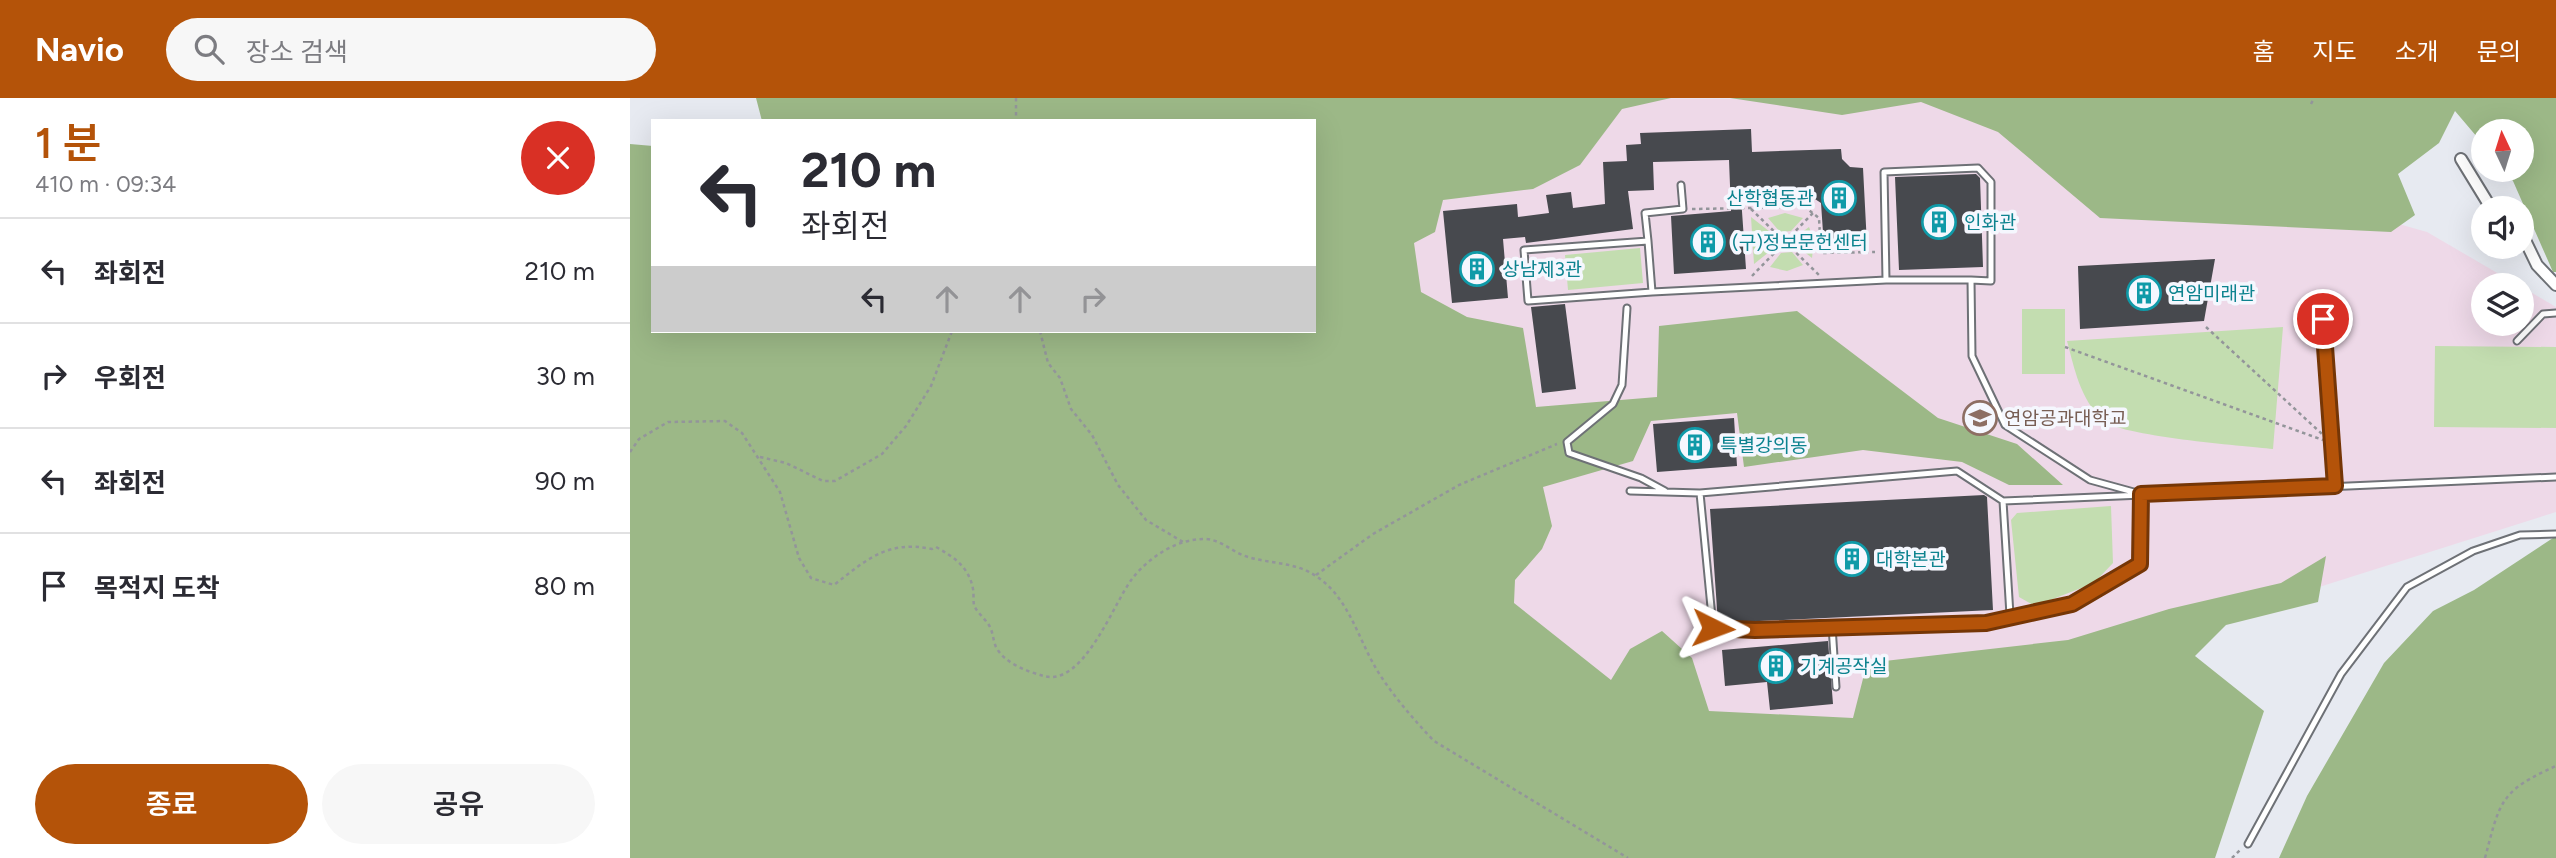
<!DOCTYPE html>
<html lang="ko">
<head>
<meta charset="utf-8">
<style>
	:root { --surface:#fff; --page:#f7f7f7; --text:#2b2b33; --muted:#7c7c81; --line:#e1e1e2; --accent:#b45309 }
	body { margin:0; font-family:Figtree,"Noto Sans KR",sans-serif; background:var(--page); color:var(--text); height:100vh; display:flex; flex-direction:column; font-size:26px; white-space:nowrap }
	* { box-sizing:border-box; margin:0 }
	p { font-size:23px; color:var(--muted) }
	.icon { flex:none; width:38px; height:38px; fill:none; stroke:currentColor; stroke-width:2; stroke-linecap:round; stroke-linejoin:round }
	.map { position:relative; flex:1; overflow:hidden }
	.details { display:flex; flex-direction:column; background:var(--surface); width:630px }
	.details>* { flex:none }
	.guide { position:absolute; left:21px; top:21px; width:665px; height:214px; border-radius:0px; box-shadow:0 7px 28px #0002; background:#fff; color:var(--text); overflow:hidden }
	.needle { width:46px; rotate:356deg }
	.fabs { position:absolute; left:1841px; top:21px; display:grid; gap:14px }
	.fabs a { display:grid; place-items:center; width:63px; height:63px; border-radius:50%; background:var(--surface); box-shadow:0 7px 28px #0002; font-size:35px }
	.pin { position:absolute; display:grid; place-items:center; width:60px; height:60px; color:#fff; margin:-30px; border:4px solid #fff; border-radius:50%; box-shadow:0 2px 7px #0007 }
	.me { position:absolute; width:77px; margin:-38px; rotate:93deg; stroke-linejoin:round; filter:drop-shadow(0 0 5px #0008) }
	.turn { display:flex; align-items:center; gap:24px; height:147px; padding:0 35px; font-size:32px }
	.turn .icon { width:91px; height:91px; stroke-width:2.5 }
	.turn b { display:block; font-size:49px; line-height:60px }
	.lanes { display:flex; align-items:center; height:66px; padding:0 35px; background:#0003; justify-content:center; gap:35px; direction:ltr }
	.lanes .off { opacity:.35 }
	.round { display:grid; place-items:center; flex:none; width:74px; height:74px; border-radius:37px; background:var(--page) }
	.head { display:flex; align-items:center; justify-content:space-between; height:119px; padding:0 35px }
	h1 { font-size:42px; font-weight:600; line-height:52px; color:var(--accent) }
	.action { display:flex; gap:14px; margin-top:auto; padding:14px 35px }
	.action a { flex:1; height:80px; border-radius:42px; background:var(--accent); color:#fff; font-size:28px; font-weight:600; line-height:80px; text-align:center }
	.action a+a { background:var(--page); color:var(--text) }
	ul { padding:0; list-style:none }
	li { display:flex; align-items:center; gap:21px; height:105px; padding:0 35px; border-top:2px solid var(--line) }
	li div { flex:1 }
	li b { display:block; font-size:26px }
	li em { font-style:normal }
	header { display:flex; align-items:center; gap:42px; box-sizing:border-box; height:98px; padding:0 35px; background:var(--accent); color:#fff }
	header strong { font-size:33px }
	nav { display:flex; gap:38px; margin-inline-start:auto; font-size:24px }
	.search { width:490px; height:63px; background:var(--page); display:flex; align-items:center; gap:18px; box-sizing:border-box; padding:0 24px; border-radius:38px; color:var(--muted); font-size:26px }
	main { display:flex; flex:1; min-height:0 }
	.map>svg:first-child { display:block }
</style>
</head>
<body>
<header>
<strong>Navio</strong>
<div class="search"><svg class="icon" aria-label="search" viewBox="0 0 24 24"><circle cx="10" cy="10" r="6"/><path d="M15 15l6 6"/></svg>장소 검색</div>
<nav><a>홈</a><a>지도</a><a>소개</a><a>문의</a></nav>
</header>
<main>
<section class="details">
<div class="head"><div><h1>1 분</h1><p>410 m · 09:34</p></div><a class="round" style="background:#d93025;color:#fff"><svg class="icon" aria-label="close" viewBox="0 0 24 24"><path d="M6 6l12 12M18 6L6 18"/></svg></a></div>
<ul>
<li><svg class="icon" aria-label="left" viewBox="0 0 24 24"><path d="M17 20v-9H6M10 6l-5 5 5 5"/></svg><div><b>좌회전</b></div><em>210 m</em></li>
<li><svg class="icon" aria-label="right" viewBox="0 0 24 24"><path d="M7 20v-9h11M14 6l5 5-5 5"/></svg><div><b>우회전</b></div><em>30 m</em></li>
<li><svg class="icon" aria-label="left" viewBox="0 0 24 24"><path d="M17 20v-9H6M10 6l-5 5 5 5"/></svg><div><b>좌회전</b></div><em>90 m</em></li>
<li><svg class="icon" aria-label="arrive" viewBox="0 0 24 24"><path d="M6 21V4h12l-3 4 3 4H6"/></svg><div><b>목적지 도착</b></div><em>80 m</em></li>
</ul>
<div class="action"><a>종료</a><a>공유</a></div>
</section>
<div class="map">
<svg width="1926" height="760" viewBox="0 0 1926 760">
	<rect width="100%" height="100%" fill="#e7eaf1"/>
	<path fill="#eed9e8" d="M 967,0 L 1331,2 L 1797,134 L 1888,187 L 1853,187 L 1853,226 L 1892,226 L 1892,189 L 1926,209 L 1926,414 L 1355,595 L 1075,655 L 807,479 L 735,127 Z"/>
	<path fill="#c3ddb0" d="M 1155,115 L 1173,120 L 1161,133 L 1150,134 L 1138,120 Z
		M 1121,119 L 1144,137 L 1140,143 L 1144,150 L 1124,166 Z
		M 1179,129 L 1184,142 L 1182,160 L 1167,148 L 1167,138 Z
		M 1010,150 L 1013,185 L 938,192 L 935,157 Z
		M 1162,154 L 1173,167 L 1157,173 L 1140,169 L 1151,155 Z
		M 1392,211 L 1435,211 L 1435,276 L 1392,276 Z
		M 1653,229 L 1643,351 C 1614,348 1488,338 1472,322 C 1450,299 1445,273 1437,243 Z
		M 1805,248 L 1926,249 L 1926,330 L 1804,329 Z
		M 1481,408 L 1483,465 L 1464,485 L 1405,508 L 1389,499 L 1381,422 L 1387,415 Z"/>
	<path fill="#9cb887" d="M 126,0 L 1041,0 L 992,11 L 950,67 L 903,91 L 813,102 L 805,134 L 784,145 L 791,194 L 837,219 L 893,230 L 906,309 L 1027,299 L 1029,228 L 1167,213 L 1308,320 L 1387,346 L 1433,387 L 1379,387 L 1332,364 L 1233,352 L 1114,369 L 1107,315 L 1021,323 L 1003,363 L 913,389 L 922,428 L 912,451 L 885,482 L 884,505 L 981,582 L 1000,551 L 1032,533 L 1062,560 L 1079,613 L 1223,620 L 1237,565 L 1438,542 L 1539,511 L 1651,485 L 1696,458 L 1688,504 L 1596,527 L 1565,558 L 1634,613 L 1585,760 L 0,760 L 0,46 L 23,48 L 23,233 L 684,233 L 684,23 L 132,23 Z
		M 1100,0 L 1926,0 L 1926,174 L 1923,174 L 1883,83 L 1874,72 L 1892,72 L 1892,33 L 1853,33 L 1853,46 L 1825,13 L 1809,45 L 1768,76 L 1785,117 L 1761,134 L 1470,120 L 1368,34 L 1291,4 L 1212,17 Z
		M 1926,438 L 1926,760 L 1649,760 L 1677,698 L 1754,565 L 1803,513 L 1844,492 Z"/>
	<path fill="#47494e" d="M 1121,31 L 1122,54 L 1211,51 L 1212,61 L 1220,69 L 1233,70 L 1237,147 L 1194,149 L 1191,105 L 1173,93 L 1124,95 L 1124,98 L 1111,99 L 1116,171 L 1044,176 L 1041,118 L 1101,113 L 1099,62 L 1023,64 L 1024,92 L 998,93 L 1003,131 L 896,145 L 895,139 L 873,141 L 878,200 L 822,205 L 813,113 L 887,106 L 888,119 L 919,115 L 916,97 L 941,94 L 943,110 L 975,106 L 973,64 L 997,63 L 996,47 L 1011,46 L 1010,35 Z
		M 1346,76 L 1350,80 L 1353,169 L 1269,172 L 1265,79 Z
		M 1585,161 L 1574,223 L 1450,231 L 1448,168 Z
		M 935,206 L 946,291 L 912,295 L 901,209 Z
		M 1104,320 L 1107,368 L 1027,374 L 1023,326 Z
		M 1354,397 L 1357,399 L 1363,512 L 1088,525 L 1080,411 Z
		M 1198,543 L 1203,606 L 1140,612 L 1137,584 L 1095,588 L 1092,552 Z"/>
	<g fill="none" stroke-linecap="round" stroke-linejoin="round">
		<g stroke="#6e7176" stroke-width="9">
			<path id="lane" d="M 1018,143 L 1015,115 L 1053,111 L 1051,87
				M 1256,182 L 1254,74 L 1348,70 L 1361,84 L 1361,183 L 1341,182
				M 1022,194 L 898,203 L 894,152 L 1018,143 L 1022,194 L 1256,182 L 1341,182 L 1342,258 L 1375,327 L 1460,382 L 1511,396 L 1510,466 L 1442,506 L 1380,517 L 1373,403
				M 997,210 L 992,287 L 983,306 L 937,344 L 939,355 L 1011,380 L 1035,393
				M 1693,221 L 1705,388
				M 1887,243 L 1913,216 L 1926,215
				M 1000,393 L 1070,395 L 1327,373 L 1373,403 L 1926,379
				M 1070,395 L 1083,530 L 1125,532 L 1356,525 L 1380,517
				M 1202,528 L 1206,589
				M 1618,746 L 1711,576 L 1777,489 L 1843,453 L 1890,437 L 1926,436"/>
		</g>
		<g stroke="#6e7176" stroke-width="14">
			<path id="street" d="M 1831,61 L 1861,110
				M 1892,136 L 1907,167 L 1926,187"/>
		</g>
		<path stroke="#93959a" stroke-width="2.5" stroke-dasharray="3.5 3.5" stroke-linecap="butt" d="M 386,0 L 386,23
			M 1681,6 L 1684,0
			M 1062,111 L 1175,109 L 1189,120 L 1191,155 L 1245,154
			M 1121,111 L 1189,177
			M 1122,178 L 1183,115
			M 1576,229 L 1692,336
			M 410,233 L 418,265 L 430,280 L 441,311 L 462,337 L 488,387 L 516,422 L 553,444
			M 1435,249 L 1693,342
			M 0,354 L 9,341 L 38,324 L 95,323 L 112,335 L 150,394 L 169,460 L 181,480 L 204,487 C 237,461 258,442 302,451 L 306,449 C 324,459 339,469 343,491 C 344,496 343,502 344,507 C 347,515 356,521 360,529 C 363,535 363,542 366,549 C 374,565 398,574 414,578 C 454,589 484,504 502,481 C 518,460 546,441 574,441 C 587,441 597,449 608,455 C 628,465 654,463 675,472 C 719,492 726,540 750,577 C 766,601 784,622 804,643 L 998,760
			M 130,359 L 156,365 L 193,383 L 205,383 L 252,356 L 276,328 L 301,288 L 322,233
			M 686,477 L 743,436 L 829,387 L 927,346
			M 1602,760 L 1610,752
			M 1855,760 C 1870,703 1870,693 1926,668"/>
		<use href="#lane" stroke="#fff" stroke-width="5"/>
		<use href="#street" stroke="#fff" stroke-width="10"/>
	</g>
	<g fill="none" stroke-linecap="round" stroke-linejoin="round">
		<g stroke="#753606" stroke-width="18">
			<path id="route" d="M 1083,530 L 1125,532 L 1356,525 L 1442,506 L 1510,466 L 1511,396 L 1705,388 L 1693,221"/>
		</g>
		<use href="#route" stroke="#b45309" stroke-width="12"/>
	</g>
	<defs>
		<g id="building-ring" transform="scale(1.75)"><circle r="9.5" fill="#f5f7fe" stroke="#0f9aa8" stroke-width="1.5"/><path d="M-4-6H4V6H1V3H-1V6H-4ZM-2.5-4.3h1.7v1.8h-1.7ZM.8-4.3h1.7v1.8H.8ZM-2.5-1h1.7V.8h-1.7ZM.8-1h1.7V.8H.8Z" fill="#0f9aa8"/></g>
		<g id="university-ring" transform="scale(1.75)"><circle r="9.5" fill="#f5f7fe" stroke="#8d6e63" stroke-width="1.5"/><path d="M0-5L7-2L0 1L-7-2ZM-4 1L0 2.5L4 1V4Q0 6-4 4Z" fill="#8d6e63"/></g>
	</defs>
	<g fill-rule="evenodd">
		<use href="#building-ring" x="1209" y="100"/>
		<use href="#building-ring" x="1309" y="124"/>
		<use href="#building-ring" x="1078" y="144"/>
		<use href="#building-ring" x="847" y="171"/>
		<use href="#building-ring" x="1514" y="195"/>
		<use href="#university-ring" x="1350" y="320"/>
		<use href="#building-ring" x="1065" y="347"/>
		<use href="#building-ring" x="1222" y="461"/>
		<use href="#building-ring" x="1146" y="568"/>
	</g>
	<g text-anchor="middle" dominant-baseline="central" stroke-width="7" stroke-linejoin="round" paint-order="stroke">
		<g font-size="19" fill="#0d838f" stroke="#f5f7fe" text-anchor="start">
			<text x="1184" y="100" text-anchor="end">산학협동관</text>
			<text x="1334" y="124">인화관</text>
			<text x="1102" y="144">(구)정보문헌센터</text>
			<text x="872" y="171">상남제3관</text>
			<text x="1538" y="195">연암미래관</text>
			<text x="1090" y="347">특별강의동</text>
			<text x="1246" y="461">대학본관</text>
			<text x="1170" y="568">기계공작실</text>
		</g>
		<g font-size="19" fill="#785e54" stroke="#f5f7fe" text-anchor="start">
			<text x="1374" y="320">연암공과대학교</text>
		</g>
	</g>
</svg>
<div class="fabs">
<a><svg class="needle" viewBox="-14 -14 28 28"><path d="M0-13l5 13h-10z" fill="#e53935"/><path d="M0 13l5-13h-10z" fill="#7c7c81"/></svg></a>
<a><svg class="icon" aria-label="sound" viewBox="0 0 24 24"><path d="M4 9h4l5-4v14l-5-4H4zM17 9q2 3 0 6"/></svg></a>
<a><svg class="icon" aria-label="layers" viewBox="0 0 24 24"><path d="M12 4l9 5-9 5-9-5zM3 14l9 5 9-5"/></svg></a>
</div>
<div class="pin" style="left:1693px;top:221px;background:#d93025"><svg class="icon" aria-label="arrive" viewBox="0 0 24 24"><path d="M6 21V4h12l-3 4 3 4H6"/></svg></div>
<svg class="me" style="left:1083px;top:530px" viewBox="-20 -20 40 40"><path d="M0-17L14 15 0 8-14 15z" fill="#b45309" stroke="#fff" stroke-width="4"/></svg>
<div class="guide">
<div class="turn"><svg class="icon" aria-label="left" viewBox="0 0 24 24"><path d="M17 20v-9H6M10 6l-5 5 5 5"/></svg><div><b>210 m</b>좌회전</div></div>
<div class="lanes"><svg class="icon" aria-label="left" viewBox="0 0 24 24"><path d="M17 20v-9H6M10 6l-5 5 5 5"/></svg><svg class="icon off" aria-label="ahead" viewBox="0 0 24 24"><path d="M12 20V5M6 11l6-6 6 6"/></svg><svg class="icon off" aria-label="ahead" viewBox="0 0 24 24"><path d="M12 20V5M6 11l6-6 6 6"/></svg><svg class="icon off" aria-label="right" viewBox="0 0 24 24"><path d="M7 20v-9h11M14 6l5 5-5 5"/></svg></div>
</div>
</div>
</main>
</body>
</html>
